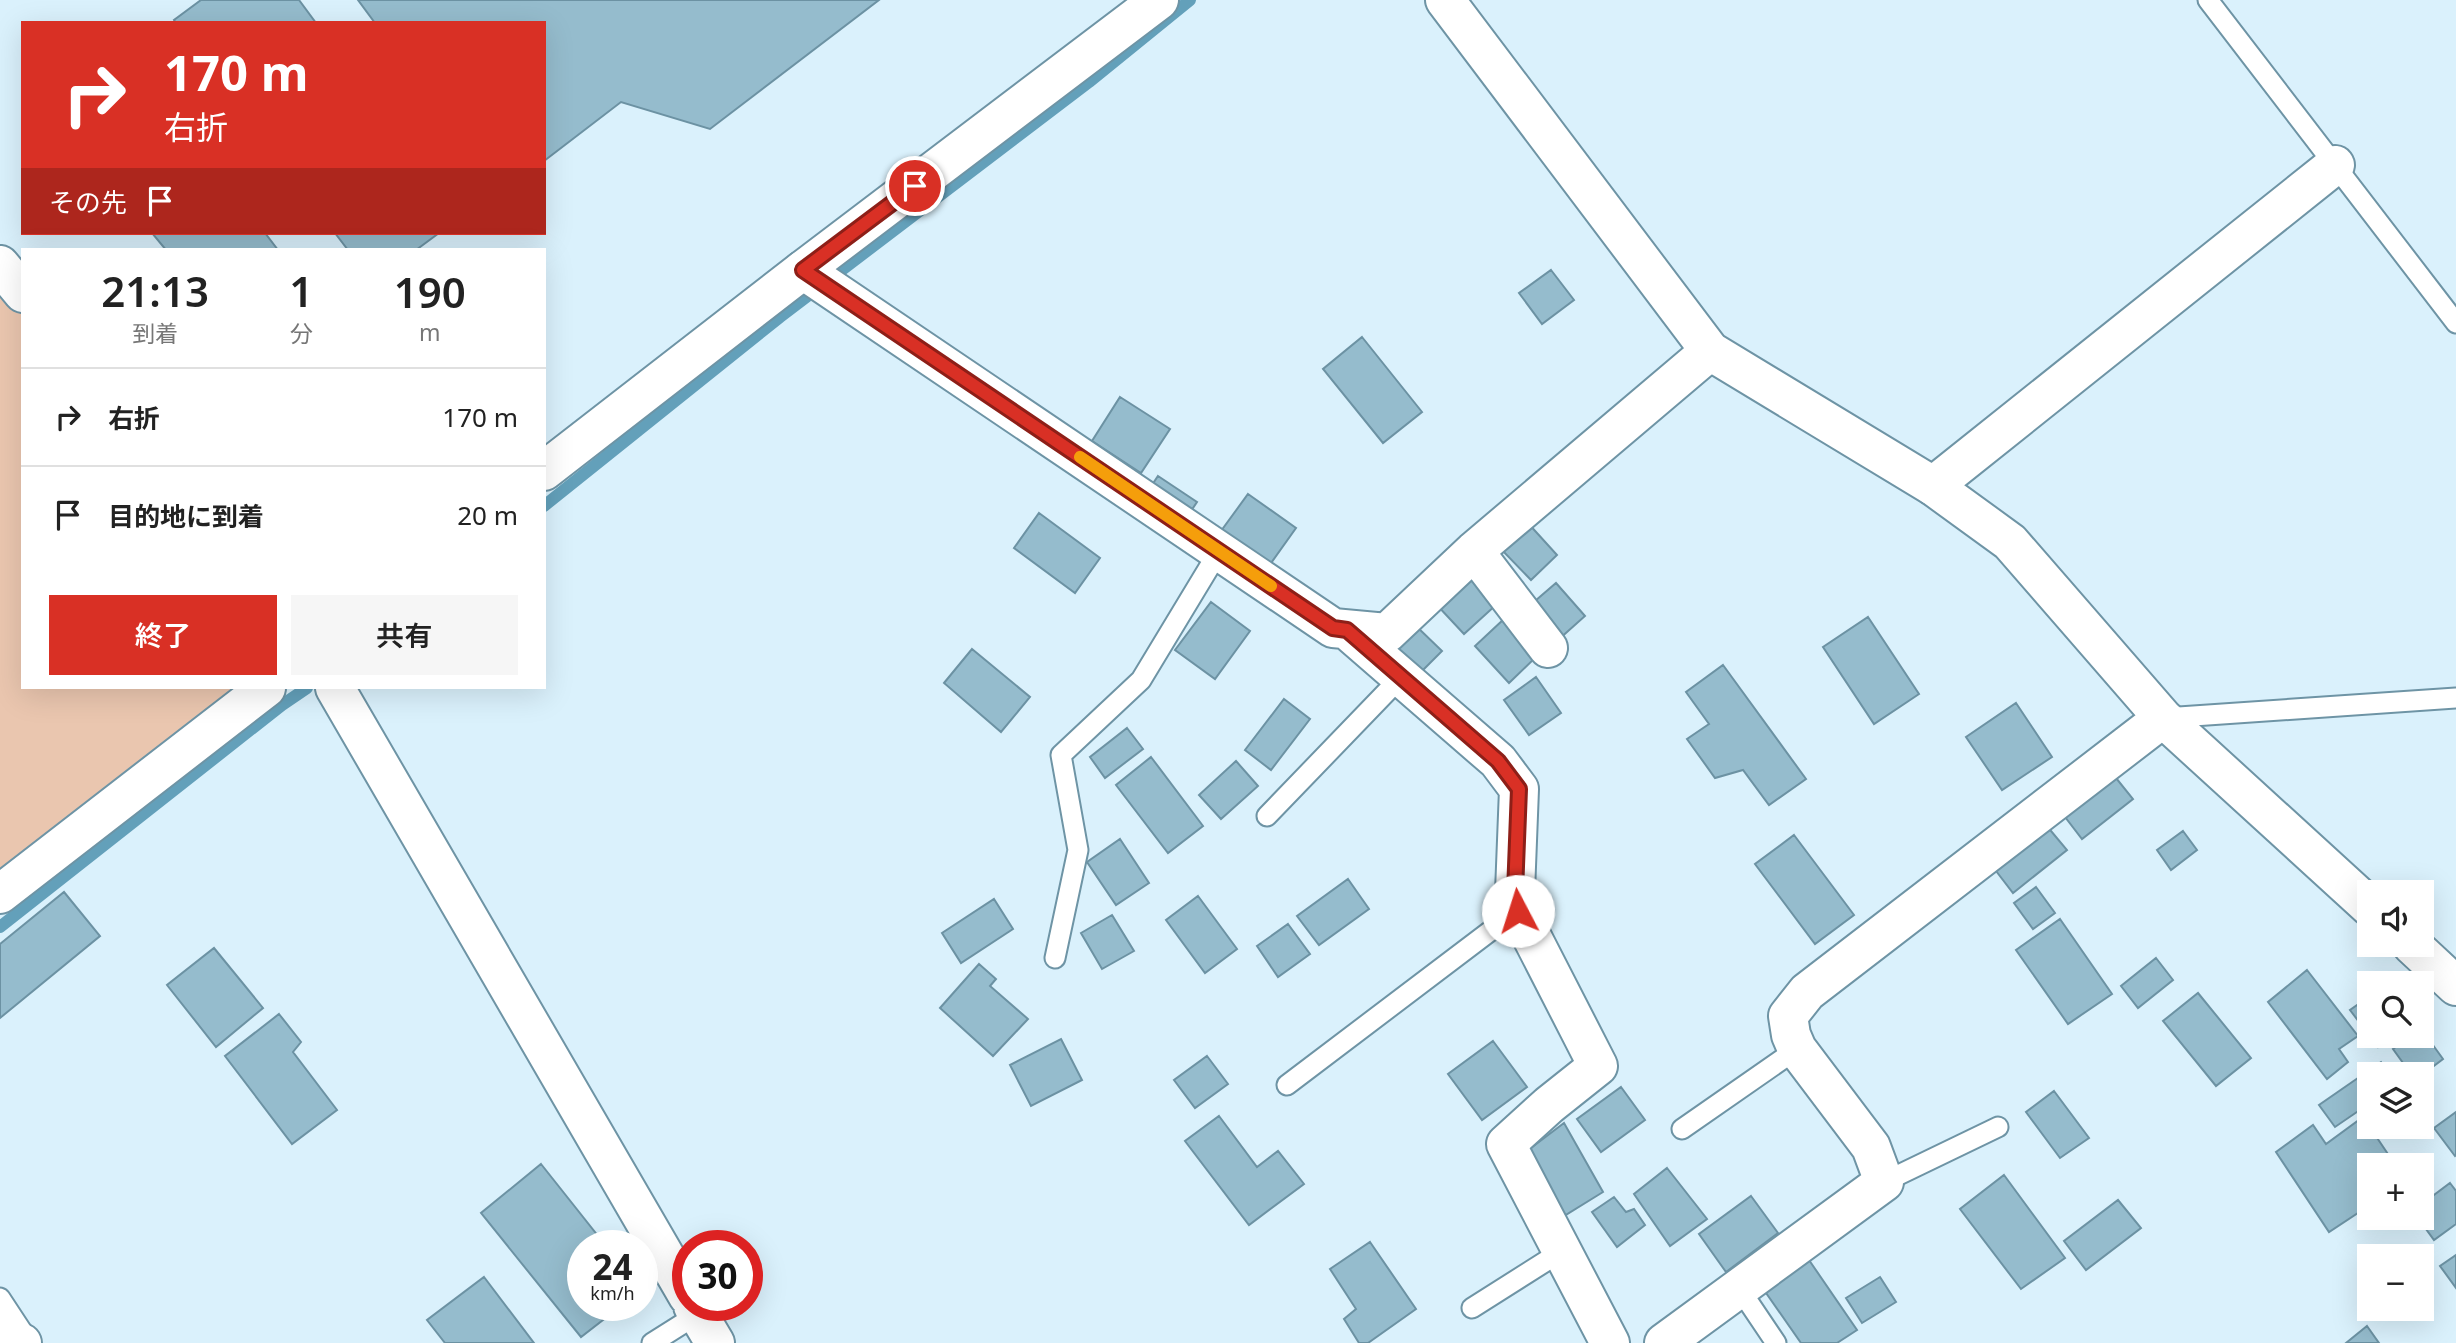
<!DOCTYPE html>
<html lang="ja">
<head>
<meta charset="utf-8">
<style>
	:root { --surface:#fff; --page:#f6f6f6; --text:#222; --muted:#767676; --line:#e0e0e0; --accent:#d93025 }
	body { margin:0; font-family:"Noto Sans","Noto Sans JP",sans-serif; background:var(--page); color:var(--text); height:100vh; display:flex; flex-direction:column; font-size:26px; white-space:nowrap }
	* { box-sizing:border-box; margin:0 }
	p { font-size:23px; color:var(--muted) }
	.icon { flex:none; width:38px; height:38px; fill:none; stroke:currentColor; stroke-width:2; stroke-linecap:round; stroke-linejoin:round }
	.map { position:relative; flex:1; overflow:hidden }
	.side { position:absolute; left:21px; top:248px; width:525px; height:441px; display:flex; flex-direction:column; background:var(--surface); border-radius:0px; box-shadow:0 7px 28px #0002 }
	.side>* { flex:none }
	.banner { position:absolute; left:21px; top:21px; width:525px; height:214px; border-radius:0px; box-shadow:0 7px 28px #0002; background:#d93025; color:#fff; overflow:hidden }
	.buttons { position:absolute; left:2357px; top:880px; display:grid; gap:14px }
	.buttons a { display:grid; place-items:center; width:77px; height:77px; border-radius:0px; background:var(--surface); box-shadow:0 7px 28px #0002; font-size:35px }
	.speed { position:absolute; left:567px; top:1230px; display:flex; gap:14px; font-size:35px; font-weight:700; text-align:center }
	.speed>* { display:grid; place-content:center; width:91px; height:91px; border-radius:50%; background:var(--surface); box-shadow:0 7px 28px #0002; line-height:1 }
	.speed small { font-size:18px; font-weight:400 }
	.speed .limit { border:10px solid #d22; background:#fff; color:#111 }
	.pin { position:absolute; display:grid; place-items:center; width:60px; height:60px; color:#fff; margin:-30px; border:4px solid #fff; border-radius:50%; box-shadow:0 2px 7px #0007 }
	.me { position:absolute; width:77px; margin:-38px; rotate:355deg; stroke-linejoin:round; filter:drop-shadow(0 0 5px #0008) }
	.turn { display:flex; align-items:center; gap:24px; height:147px; padding:0 28px; font-size:32px }
	.turn .icon { width:91px; height:91px; stroke-width:2.5 }
	.turn b { display:block; font-size:49px; line-height:60px }
	.then { display:flex; align-items:center; height:66px; padding:0 28px; background:#0003; gap:14px; font-size:26px }
	.eta { display:flex; justify-content:space-evenly; align-items:center; height:119px; text-align:center }
	.eta b { font-size:42px; font-weight:600; line-height:49px }
	.button { display:flex; gap:14px; margin-top:auto; padding:14px 28px }
	.button a { flex:1; height:80px; border-radius:0px; background:var(--accent); color:#fff; font-size:28px; font-weight:600; line-height:80px; text-align:center }
	.button a+a { background:var(--page); color:var(--text) }
	ul { padding:0; list-style:none }
	li { display:flex; align-items:center; gap:21px; height:98px; padding:0 28px; border-top:2px solid var(--line) }
	li div { flex:1 }
	li b { display:block; font-size:26px }
	li em { font-style:normal }
	.map>svg:first-child { display:block }
</style>
</head>
<body>
<div class="map">
<svg width="2456" height="1343" viewBox="0 0 2456 1343">
	<rect width="100%" height="100%" fill="#daf1fc"/>
	<path fill="#eac6af" d="M 0,267 L 23,297 L 23,688 L 235,688 L 0,873 Z"/>
	<g fill="none" stroke-linecap="round" stroke-linejoin="round">
		<path stroke="#63a0ba" stroke-width="12" d="M 544,506 L 780,317 L 1089,82 L 1190,0
			M 0,927 L 282,705 L 307,688"/>
	</g>
	<path fill="#95bccd" stroke="#6c92a3" stroke-width="2" d="M 201,0 L 299,0 L 316,23 L 176,23 L 174,20 Z
		M 358,0 L 879,0 L 710,129 L 621,102 L 544,161 L 544,23 L 375,23 Z
		M 152,233 L 265,233 L 278,250 L 166,250 Z
		M 335,233 L 439,233 L 416,250 L 348,250 Z
		M 1551,270 L 1574,300 L 1542,324 L 1519,293 Z
		M 1362,337 L 1422,412 L 1383,443 L 1323,369 Z
		M 1120,397 L 1170,429 L 1141,473 L 1092,441 Z
		M 1158,476 L 1197,502 L 1187,517 L 1148,491 Z
		M 1248,494 L 1296,528 L 1269,566 L 1221,531 Z
		M 1039,513 L 1100,558 L 1075,593 L 1014,548 Z
		M 1527,522 L 1557,555 L 1531,580 L 1500,548 Z
		M 1467,572 L 1497,604 L 1464,634 L 1435,603 Z
		M 1556,583 L 1585,616 L 1558,640 L 1528,607 Z
		M 1211,602 L 1250,631 L 1215,679 L 1175,650 Z
		M 1868,617 L 1919,694 L 1874,724 L 1823,647 Z
		M 1504,619 L 1538,655 L 1509,683 L 1475,646 Z
		M 1414,624 L 1442,651 L 1419,674 L 1392,648 Z
		M 972,649 L 1030,697 L 1001,732 L 944,683 Z
		M 1723,665 L 1806,779 L 1769,805 L 1743,770 L 1715,778 L 1687,739 L 1709,724 L 1686,692 Z
		M 1536,677 L 1561,713 L 1529,735 L 1504,700 Z
		M 1284,699 L 1310,719 L 1271,770 L 1245,750 Z
		M 2016,703 L 2052,757 L 2002,790 L 1966,737 Z
		M 1127,728 L 1143,749 L 1105,778 L 1090,757 Z
		M 1151,757 L 1203,826 L 1168,853 L 1116,785 Z
		M 1236,761 L 1258,786 L 1221,819 L 1199,795 Z
		M 2112,773 L 2133,799 L 2082,839 L 2062,813 Z
		M 2046,825 L 2067,850 L 2013,893 L 1993,867 Z
		M 2183,831 L 2197,850 L 2171,870 L 2157,850 Z
		M 1794,835 L 1854,915 L 1815,944 L 1755,864 Z
		M 1120,839 L 1149,883 L 1116,905 L 1087,862 Z
		M 1348,879 L 1369,909 L 1319,945 L 1297,916 Z
		M 2036,887 L 2055,913 L 2033,929 L 2014,903 Z
		M 64,892 L 100,936 L 0,1018 L 0,944 Z
		M 1198,896 L 1237,949 L 1205,973 L 1166,920 Z
		M 994,899 L 1013,929 L 961,963 L 942,933 Z
		M 1112,915 L 1134,951 L 1102,969 L 1081,933 Z
		M 2060,919 L 2112,994 L 2068,1024 L 2016,950 Z
		M 1288,924 L 1310,954 L 1278,977 L 1257,946 Z
		M 214,948 L 263,1008 L 216,1047 L 167,985 Z
		M 2156,958 L 2173,980 L 2138,1008 L 2121,986 Z
		M 979,964 L 996,979 L 990,986 L 1028,1019 L 993,1056 L 940,1008 Z
		M 2307,970 L 2358,1036 L 2339,1049 L 2348,1062 L 2327,1079 L 2268,1002 Z
		M 2198,993 L 2251,1058 L 2216,1086 L 2163,1021 Z
		M 2370,996 L 2370,1036 L 2392,1036 L 2378,1047 L 2350,1010 Z
		M 279,1014 L 301,1042 L 293,1052 L 337,1110 L 292,1144 L 225,1056 Z
		M 2422,1030 L 2443,1059 L 2422,1075 L 2411,1074 L 2393,1049 L 2411,1036 L 2422,1036 Z
		M 1061,1039 L 1082,1080 L 1031,1106 L 1010,1065 Z
		M 1493,1041 L 1527,1087 L 1482,1120 L 1448,1074 Z
		M 1207,1056 L 1228,1084 L 1195,1108 L 1174,1080 Z
		M 2381,1062 L 2390,1074 L 2370,1074 L 2370,1103 L 2335,1127 L 2319,1105 Z
		M 1621,1087 L 1645,1120 L 1601,1152 L 1577,1119 Z
		M 2054,1091 L 2089,1138 L 2060,1158 L 2026,1112 Z
		M 2456,1112 L 2456,1155 L 2455,1156 L 2434,1128 Z
		M 1219,1116 L 1257,1167 L 1278,1151 L 1304,1184 L 1249,1225 L 1185,1141 Z
		M 2363,1117 L 2396,1166 L 2370,1166 L 2370,1205 L 2329,1232 L 2276,1152 L 2313,1125 L 2326,1144 Z
		M 1564,1123 L 1603,1192 L 1564,1216 L 1527,1151 Z
		M 541,1164 L 606,1246 L 583,1246 L 583,1306 L 621,1306 L 581,1337 L 481,1213 Z
		M 1667,1168 L 1707,1219 L 1670,1246 L 1634,1194 Z
		M 2004,1175 L 2065,1258 L 2021,1289 L 1960,1209 Z
		M 2450,1183 L 2456,1191 L 2456,1224 L 2434,1240 L 2418,1218 L 2422,1218 L 2422,1204 Z
		M 1751,1196 L 1778,1233 L 1726,1272 L 1699,1234 Z
		M 1614,1197 L 1626,1212 L 1634,1209 L 1645,1225 L 1617,1247 L 1592,1212 Z
		M 2118,1200 L 2141,1228 L 2086,1270 L 2064,1241 Z
		M 1370,1242 L 1416,1309 L 1368,1343 L 1359,1343 L 1344,1319 L 1356,1309 L 1330,1269 Z
		M 2456,1255 L 2456,1288 L 2440,1266 Z
		M 1809,1260 L 1857,1330 L 1837,1343 L 1801,1343 L 1764,1290 Z
		M 484,1277 L 534,1343 L 445,1343 L 427,1320 Z
		M 1880,1277 L 1896,1302 L 1862,1323 L 1846,1298 Z
		M 2367,1326 L 2379,1343 L 2346,1343 Z"/>
	<g fill="none" stroke-linecap="round" stroke-linejoin="round">
		<g stroke="#6e94a5" stroke-width="23">
			<path id="lane" d="M 2208,0 L 2456,323
				M 2164,718 L 2456,698
				M 1267,816 L 1401,677
				M 1055,958 L 1078,850 L 1061,755 L 1141,680 L 1219,551
				M 1287,1085 L 1518,910
				M 1682,1129 L 1797,1049
				M 1884,1182 L 1998,1127
				M 1739,1288 L 1776,1343
				M 0,1298 L 27,1339
				M 1472,1308 L 1562,1251
				M 652,1343 L 698,1314"/>
		</g>
		<g stroke="#6e94a5" stroke-width="42">
			<path id="street" d="M 0,265 L 23,293
				M 803,270 L 1333,628 L 1387,633 L 1474,551 L 1710,351
				M 1933,486 L 2010,542 L 2163,718
				M 1474,551 L 1548,648
				M 1347,630 L 1498,761 L 1519,789 L 1515,892 L 1518,910 L 1598,1066 L 1549,1105 L 1506,1144 L 1610,1343
				M 335,688 L 688,1296
				M 0,894 L 266,688
				M 2412,945 L 2456,986
				M 693,1306 L 715,1343
				M 0,1333 L 22,1343
				M 1664,1343 L 1884,1182 L 1871,1147 L 1797,1049 L 1791,1035 L 1788,1016 L 1807,992 L 2163,718 L 2370,907"/>
		</g>
		<g stroke="#6e94a5" stroke-width="42">
			<path id="secondary" d="M 1445,0 L 1710,351 L 1933,486 L 2335,165
				M 544,471 L 803,270 L 1159,0"/>
		</g>
		<use href="#lane" stroke="#fff" stroke-width="19"/>
		<use href="#street" stroke="#fff" stroke-width="38"/>
		<use href="#secondary" stroke="#fff" stroke-width="38"/>
	</g>
	<g fill="none" stroke-linecap="round" stroke-linejoin="round">
		<g stroke="#8d1f18" stroke-width="18">
			<path id="route" d="M 915,186 L 803,270 L 1333,628 L 1347,630 L 1498,761 L 1519,789 L 1515,892 L 1518,911"/>
		</g>
		<use href="#route" stroke="#d93025" stroke-width="12"/>
		<path stroke="#f59e0b" stroke-width="12" d="M 1080,457 L 1271,586"/>
	</g>
</svg>
<div class="buttons">
<a><svg class="icon" aria-label="sound" viewBox="0 0 24 24"><path d="M4 9h4l5-4v14l-5-4H4zM17 9q2 3 0 6"/></svg></a>
<a><svg class="icon" aria-label="search" viewBox="0 0 24 24"><circle cx="10" cy="10" r="6"/><path d="M15 15l6 6"/></svg></a>
<a><svg class="icon" aria-label="layers" viewBox="0 0 24 24"><path d="M12 4l9 5-9 5-9-5zM3 14l9 5 9-5"/></svg></a>
<a>+</a>
<a>−</a>
</div>
<div class="speed"><div>24<small>km/h</small></div><div class="limit">30</div></div>
<div class="pin" style="left:915px;top:186px;background:#d93025"><svg class="icon" aria-label="arrive" viewBox="0 0 24 24"><path d="M6 21V4h12l-3 4 3 4H6"/></svg></div>
<svg class="me" style="left:1518px;top:911px" viewBox="-20 -20 40 40"><circle r="19" fill="#fff"/><path d="M0-13L10 11 0 6-10 11z" fill="#d93025"/></svg>
<div class="banner">
<div class="turn"><svg class="icon" aria-label="right" viewBox="0 0 24 24"><path d="M7 20v-9h11M14 6l5 5-5 5"/></svg><div><b>170 m</b>右折</div></div>
<div class="then">その先<svg class="icon" aria-label="arrive" viewBox="0 0 24 24"><path d="M6 21V4h12l-3 4 3 4H6"/></svg></div>
</div>
<section class="side">
<div class="eta">
<div><b>21:13</b><p>到着</p></div>
<div><b>1</b><p>分</p></div>
<div><b>190</b><p>m</p></div>
</div>
<ul>
<li><svg class="icon" aria-label="right" viewBox="0 0 24 24"><path d="M7 20v-9h11M14 6l5 5-5 5"/></svg><div><b>右折</b></div><em>170 m</em></li>
<li><svg class="icon" aria-label="arrive" viewBox="0 0 24 24"><path d="M6 21V4h12l-3 4 3 4H6"/></svg><div><b>目的地に到着</b></div><em>20 m</em></li>
</ul>
<div class="button"><a>終了</a><a>共有</a></div>
</section>
</div>
</body>
</html>
